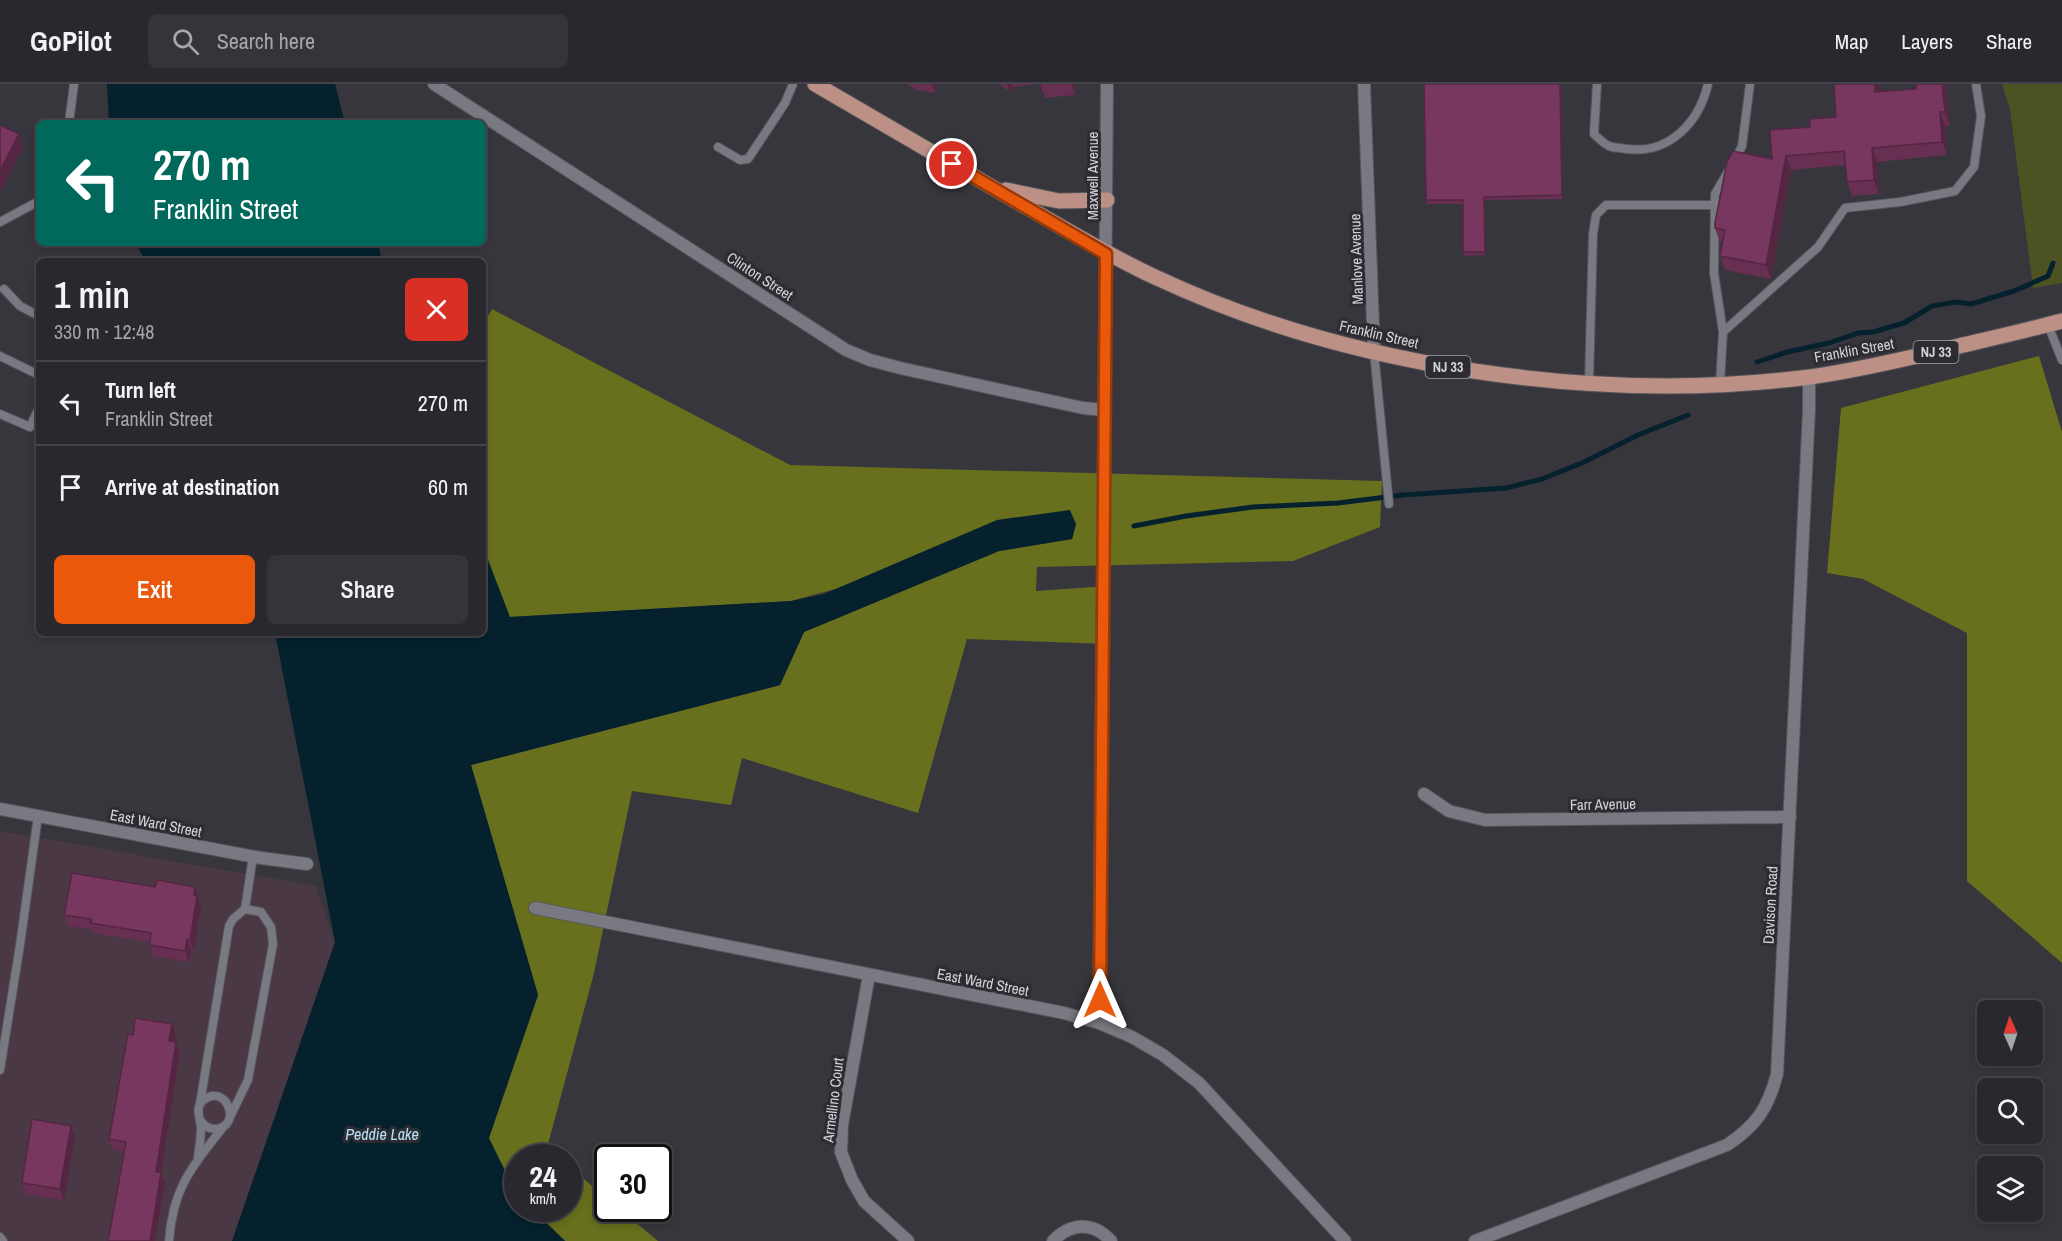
<!DOCTYPE html>
<html lang="en">
<head>
<meta charset="utf-8">
<style>
	:root { --surface:#29282e; --page:#35343a; --text:#f1f3f6; --muted:#a5a6aa; --line:#45444a; --accent:#ea580c }
	body { margin:0; font-family:"Archivo Narrow",sans-serif; background:var(--page); color:var(--text); height:100vh; display:flex; flex-direction:column; font-size:22px; white-space:nowrap }
	* { box-sizing:border-box; margin:0 }
	p { font-size:20px; color:var(--muted) }
	.icon { flex:none; width:33px; height:33px; fill:none; stroke:currentColor; stroke-width:2; stroke-linecap:round; stroke-linejoin:round }
	.map { position:relative; flex:1; overflow:hidden }
	.side { position:absolute; left:36px; top:174px; width:450px; height:378px; display:flex; flex-direction:column; background:var(--surface); border-radius:9px; box-shadow:0 3px 9px #0003,0 0 0 2px var(--line) }
	.side>* { flex:none }
	.hud { position:absolute; left:36px; top:36px; width:450px; height:126px; border-radius:9px; box-shadow:0 3px 9px #0003,0 0 0 2px var(--line); background:#00695c; color:#fff; overflow:hidden }
	.needle { width:39px; rotate:357deg }
	.tools { position:absolute; left:1977px; top:916px; display:grid; gap:12px }
	.tools a { display:grid; place-items:center; width:66px; height:66px; border-radius:9px; background:var(--surface); box-shadow:0 3px 9px #0003,0 0 0 2px var(--line); font-size:30px }
	.speed { position:absolute; left:504px; top:1060px; display:flex; gap:12px; font-size:30px; font-weight:700; text-align:center }
	.speed>* { display:grid; place-content:center; width:78px; height:78px; border-radius:50%; background:var(--surface); box-shadow:0 3px 9px #0003,0 0 0 2px var(--line); line-height:1 }
	.speed small { font-size:15px; font-weight:400 }
	.speed .limit { border:3px solid #111; border-radius:9px; background:#fff; color:#111 }
	.pin { position:absolute; display:grid; place-items:center; width:51px; height:51px; color:#fff; margin:-26px; border:3px solid #fff; border-radius:50%; box-shadow:0 2px 6px #0007 }
	.me { position:absolute; width:66px; margin:-33px; rotate:0deg; stroke-linejoin:round; filter:drop-shadow(0 0 4px #0008) }
	.turn { display:flex; align-items:center; gap:21px; height:126px; padding:0 18px; font-size:27px }
	.turn .icon { width:78px; height:78px; stroke-width:2.5 }
	.turn b { display:block; font-size:42px; line-height:51px }
	.round { display:grid; place-items:center; flex:none; width:63px; height:63px; border-radius:9px; background:var(--page) }
	.headline { display:flex; align-items:center; justify-content:space-between; height:102px; padding:0 18px }
	h1 { font-size:36px; font-weight:600; line-height:45px }
	.button { display:flex; gap:12px; margin-top:auto; padding:12px 18px }
	.button a { flex:1; height:69px; border-radius:9px; background:var(--accent); color:#fff; font-size:24px; font-weight:600; line-height:69px; text-align:center }
	.button a+a { background:var(--page); color:var(--text) }
	ul { padding:0; list-style:none }
	li { display:flex; align-items:center; gap:18px; height:84px; padding:0 18px; border-top:2px solid var(--line) }
	li div { flex:1 }
	li b { display:block; font-size:22px }
	li em { font-style:normal }
	header { display:flex; align-items:center; gap:36px; box-sizing:border-box; height:84px; padding:0 30px; background:var(--surface); border-bottom:2px solid var(--line) }
	header strong { font-size:28px }
	nav { display:flex; gap:33px; margin-inline-start:auto; font-size:21px }
	.search { width:420px; height:54px; background:var(--page); display:flex; align-items:center; gap:15px; box-sizing:border-box; padding:0 21px; border-radius:9px; color:var(--muted); font-size:22px }
	.map>svg:first-child { display:block }
</style>
</head>
<body>
<header>
<strong>GoPilot</strong>
<div class="search"><svg class="icon" aria-label="search" viewBox="0 0 24 24"><circle cx="10" cy="10" r="6"/><path d="M15 15l6 6"/></svg>Search here</div>
<nav><a>Map</a><a>Layers</a><a>Share</a></nav>
</header>
<div class="map">
<svg width="2062" height="1157" viewBox="0 0 2062 1157">
	<rect width="100%" height="100%" fill="#37363d"/>
	<path fill="#4a3944" d="M 0,747 L 316,802 L 335,858 L 232,1157 L 0,1157 Z"/>
	<path fill="#4d5223" d="M 2002,0 L 2062,0 L 2062,199 L 2033,204 L 2010,25 Z"/>
	<path fill="#68701d" d="M 492,225 L 790,381 L 1382,397 L 1380,443 L 1293,477 L 1037,483 L 1036,507 L 1107,502 L 1108,560 L 967,555 L 918,729 L 742,674 L 731,721 L 632,707 L 594,889 L 547,1064 L 558,1074 L 518,1074 L 517,1111 L 488,1054 L 538,911 L 471,681 L 780,601 L 804,548 L 999,467 L 1072,455 L 1076,440 L 791,517 L 509,533 L 483,463 L 483,240 Z
		M 2039,272 L 2062,348 L 2062,879 L 1967,797 L 1967,549 L 1863,495 L 1827,489 L 1841,324 Z
		M 569,1082 L 607,1115 L 608,1125 L 619,1125 L 658,1157 L 565,1157 L 532,1125 L 568,1125 Z"/>
	<path fill="#04212d" d="M 107,0 L 335,0 L 345,39 L 109,39 Z
		M 136,159 L 378,159 L 382,177 L 145,177 Z
		M 1070,426 L 1076,440 L 1072,455 L 999,467 L 804,548 L 780,601 L 471,681 L 538,911 L 489,1054 L 517,1111 L 518,1125 L 532,1125 L 565,1157 L 232,1157 L 335,858 L 275,549 L 483,549 L 483,463 L 510,533 L 791,517 L 824,510 L 997,436 Z"/>
	<g fill="none" stroke-linecap="round" stroke-linejoin="round">
		<path stroke="#04212d" stroke-width="5" d="M 1757,278 L 1787,268 L 1829,259 L 1858,249 L 1873,248 L 1904,239 L 1932,222 L 1956,218 L 1971,220 L 2014,207 L 2048,192 L 2053,179
			M 1134,442 L 1186,432 L 1253,423 L 1338,419 L 1403,411 L 1506,404 L 1542,395 L 1582,379 L 1638,351 L 1688,331"/>
		<g stroke="#54545a" stroke-width="10">
			<path id="service" d="M 1597,0 L 1594,50 C 1598,54 1603,59 1609,62 C 1614,64 1622,64 1628,65 C 1670,70 1699,38 1708,0
				M 69,39 L 74,0
				M 718,63 L 740,76 L 748,75 L 785,19 L 793,0
				M 1735,76 L 1742,62 L 1750,0
				M 0,138 L 39,117
				M 4,205 L 20,222 L 39,232
				M 2048,241 L 2062,276
				M 1723,248 L 1714,189 L 1715,110 L 1729,86
				M 1374,268 L 1389,420
				M 0,272 L 39,291
				M 1589,298 L 1593,150 L 1596,131 L 1606,121 L 1715,121
				M 1720,300 L 1723,248 L 1818,163 L 1845,124 L 1900,118 L 1955,107 L 1974,83 L 1981,32 L 1976,0
				M 0,330 L 30,343 L 39,324
				M 0,986 L 20,861 L 38,732
				M 200,1020 L 229,842 L 233,835 L 245,825 L 253,772
				M 230,1033 L 248,996 L 273,860 L 271,843 L 261,828 L 245,825
				M 198,1073 C 199,1064 201,1054 201,1045 C 201,1034 193,1023 205,1015 C 227,1000 243,1043 215,1045 C 208,1045 204,1042 200,1036
				M 0,1153 L 3,1157
				M 169,1157 C 173,1103 192,1083 224,1042"/>
		</g>
		<g stroke="#54545a" stroke-width="14">
			<path id="minor" d="M 434,0 L 846,266 L 870,276 L 900,284 L 1083,324 L 1104,326
				M 1364,0 L 1374,268
				M 1424,710 L 1449,727 L 1485,736 L 1790,733
				M 0,725 L 261,774 L 307,780
				M 535,824 L 1064,929 L 1099,939 L 1132,953 L 1163,971 L 1199,999 L 1345,1157
				M 869,891 L 842,1041 L 841,1068 L 852,1096 L 864,1117 L 908,1157
				M 1099,939 L 1107,0
				M 1053,1157 C 1070,1139 1093,1137 1111,1157
				M 1475,1157 L 1727,1061 C 1757,1041 1768,1024 1777,990 L 1809,326 L 1809,293"/>
		</g>
		<g stroke="#54545a" stroke-width="17">
			<path id="primary" d="M 815,0 C 884,40 952,80 1021,120 C 1066,145 1109,172 1155,193 C 1349,284 1597,320 1810,293 C 1860,286 1910,274 1959,262 C 1993,254 2028,246 2062,237
				M 1006,106 L 1059,117 L 1107,116"/>
		</g>
		<use href="#service" stroke="#797981" stroke-width="8"/>
		<use href="#minor" stroke="#797981" stroke-width="12"/>
		<use href="#primary" stroke="#bd9086" stroke-width="15"/>
	</g>
	<path fill="#672f52" d="M 907,0 L 937,0 L 935,9 L 917,6 Z
		M 999,0 L 1037,0 L 1013,3 L 1009,7 Z
		M 1040,0 L 1074,0 L 1075,11 L 1045,14 Z
		M 1424,0 L 1561,0 L 1563,115 L 1485,116 L 1486,171 L 1465,172 L 1463,168 L 1463,120 L 1427,120 L 1426,116 Z
		M 1834,0 L 1879,0 L 1879,8 L 1916,5 L 1946,0 L 1950,42 L 1945,42 L 1947,71 L 1877,78 L 1879,110 L 1852,112 L 1847,98 L 1845,81 L 1791,86 L 1771,195 L 1725,186 L 1720,172 L 1722,158 L 1720,158 L 1715,144 L 1772,75 L 1810,43 L 1836,33 Z
		M 199,814 L 199,816 L 201,822 L 194,866 L 191,866 L 189,878 L 153,872 L 150,861 L 150,858 L 93,849 L 92,845 L 68,842 L 64,831 Z
		M 172,940 L 176,951 L 175,958 L 180,969 L 161,1089 L 165,1099 L 124,1068 L 113,1066 L 109,1055 L 133,951 Z
		M 75,1052 L 64,1116 L 25,1110 L 22,1099 Z"/>
	<path fill="#542642" d="M 932,0 L 937,0 L 935,9 Z
		M 1007,0 L 1012,0 L 1013,3 L 1009,7 Z
		M 1071,0 L 1074,0 L 1075,11 Z
		M 1560,0 L 1561,0 L 1563,115 L 1562,111 Z
		M 1875,0 L 1879,0 L 1880,22 L 1875,8 Z
		M 1942,0 L 1946,0 L 1950,42 L 1945,28 Z
		M 1940,28 L 1945,42 L 1947,71 L 1942,58 Z
		M 19,50 L 23,63 L 0,109 L 0,87 Z
		M 1872,64 L 1877,78 L 1879,110 L 1874,96 Z
		M 1786,72 L 1791,86 L 1771,195 L 1766,181 Z
		M 1484,113 L 1485,116 L 1486,171 L 1485,168 Z
		M 195,803 L 201,822 L 194,866 L 190,856 Z
		M 187,855 L 191,866 L 189,878 L 185,867 Z
		M 172,940 L 176,951 L 173,968 L 169,957 Z
		M 176,958 L 180,969 L 161,1089 L 165,1099 L 155,1157 L 150,1157 L 156,1088 Z
		M 71,1042 L 75,1052 L 64,1116 L 60,1105 Z"/>
	<path fill="#78375f" stroke="#542642" stroke-width="1.5" d="M 1424,0 L 1560,0 L 1562,111 L 1484,113 L 1485,168 L 1463,168 L 1463,116 L 1426,116 Z
		M 1834,0 L 1875,0 L 1875,8 L 1916,5 L 1916,0 L 1942,0 L 1945,28 L 1940,28 L 1942,58 L 1872,64 L 1874,96 L 1847,98 L 1844,67 L 1786,72 L 1766,181 L 1720,172 L 1725,146 L 1715,144 L 1715,139 L 1727,78 L 1733,67 L 1772,75 L 1770,46 L 1810,43 L 1810,35 L 1836,33 Z
		M 0,41 L 19,50 L 0,87 Z
		M 72,789 L 155,803 L 157,796 L 195,803 L 194,811 L 197,812 L 190,856 L 187,855 L 185,867 L 150,861 L 151,849 L 90,839 L 92,835 L 64,831 Z
		M 135,934 L 172,940 L 169,957 L 176,958 L 156,1088 L 161,1088 L 150,1157 L 108,1157 L 126,1058 L 109,1055 L 128,950 L 133,951 Z
		M 32,1035 L 71,1042 L 60,1105 L 22,1099 Z"/>
	<g fill="none" stroke-linecap="round" stroke-linejoin="round">
		<g stroke="#983908" stroke-width="15">
			<path id="route" d="M 952,80 L 1106,170 L 1100,916"/>
		</g>
		<use href="#route" stroke="#ea580c" stroke-width="10"/>
	</g>
	<g text-anchor="middle" dominant-baseline="central" stroke-width="6" stroke-linejoin="round" paint-order="stroke">
		<g fill="#2d2c33" stroke="#a1a1a6" stroke-width="1.5">
			<rect x="1913.5" y="257" width="45" height="22" rx="4.5"/>
			<rect x="1425.5" y="272" width="45" height="22" rx="4.5"/>
		</g>
		<g font-size="14" font-weight="bold" fill="#d3d3d7">
			<text x="1936" y="268">NJ 33</text>
			<text x="1448" y="283">NJ 33</text>
		</g>
		<g font-size="15" fill="#d3d3d7" stroke="#2d2c33">
			<text transform="translate(1092 92) rotate(-90)">Maxwell Avenue</text>
			<text transform="translate(1356 175) rotate(-92)">Manlove Avenue</text>
			<text transform="translate(760 192) rotate(33)">Clinton Street</text>
			<text transform="translate(1379 250) rotate(13)">Franklin Street</text>
			<text transform="translate(1854 266) rotate(-10)">Franklin Street</text>
			<text transform="translate(1603 720) rotate(-1)">Farr Avenue</text>
			<text transform="translate(156 739) rotate(11)">East Ward Street</text>
			<text transform="translate(1770 821) rotate(-87)">Davison Road</text>
			<text transform="translate(983 898) rotate(11)">East Ward Street</text>
			<text transform="translate(833 1016) rotate(-83)">Armellino Court</text>
		</g>
		<g font-size="16" font-style="italic" fill="#b7e2f8" stroke="#2d2c33">
			<text x="382" y="1050">Peddie Lake</text>
		</g>
	</g>
</svg>
<div class="tools">
<a><svg class="needle" viewBox="-14 -14 28 28"><path d="M0-13l5 13h-10z" fill="#e53935"/><path d="M0 13l5-13h-10z" fill="#a5a6aa"/></svg></a>
<a><svg class="icon" aria-label="search" viewBox="0 0 24 24"><circle cx="10" cy="10" r="6"/><path d="M15 15l6 6"/></svg></a>
<a><svg class="icon" aria-label="layers" viewBox="0 0 24 24"><path d="M12 4l9 5-9 5-9-5zM3 14l9 5 9-5"/></svg></a>
</div>
<div class="speed"><div>24<small>km/h</small></div><div class="limit">30</div></div>
<div class="pin" style="left:952px;top:80px;background:#d93025"><svg class="icon" aria-label="arrive" viewBox="0 0 24 24"><path d="M6 21V4h12l-3 4 3 4H6"/></svg></div>
<svg class="me" style="left:1100px;top:916px" viewBox="-20 -20 40 40"><path d="M0-17L14 15 0 8-14 15z" fill="#ea580c" stroke="#fff" stroke-width="4"/></svg>
<div class="hud">
<div class="turn"><svg class="icon" aria-label="left" viewBox="0 0 24 24"><path d="M17 20v-9H6M10 6l-5 5 5 5"/></svg><div><b>270 m</b>Franklin Street</div></div>
</div>
<section class="side">
<div class="headline"><div><h1>1 min</h1><p>330 m · 12:48</p></div><a class="round" style="background:#d93025;color:#fff"><svg class="icon" aria-label="close" viewBox="0 0 24 24"><path d="M6 6l12 12M18 6L6 18"/></svg></a></div>
<ul>
<li><svg class="icon" aria-label="left" viewBox="0 0 24 24"><path d="M17 20v-9H6M10 6l-5 5 5 5"/></svg><div><b>Turn left</b><p>Franklin Street</p></div><em>270 m</em></li>
<li><svg class="icon" aria-label="arrive" viewBox="0 0 24 24"><path d="M6 21V4h12l-3 4 3 4H6"/></svg><div><b>Arrive at destination</b></div><em>60 m</em></li>
</ul>
<div class="button"><a>Exit</a><a>Share</a></div>
</section>
</div>
</body>
</html>
